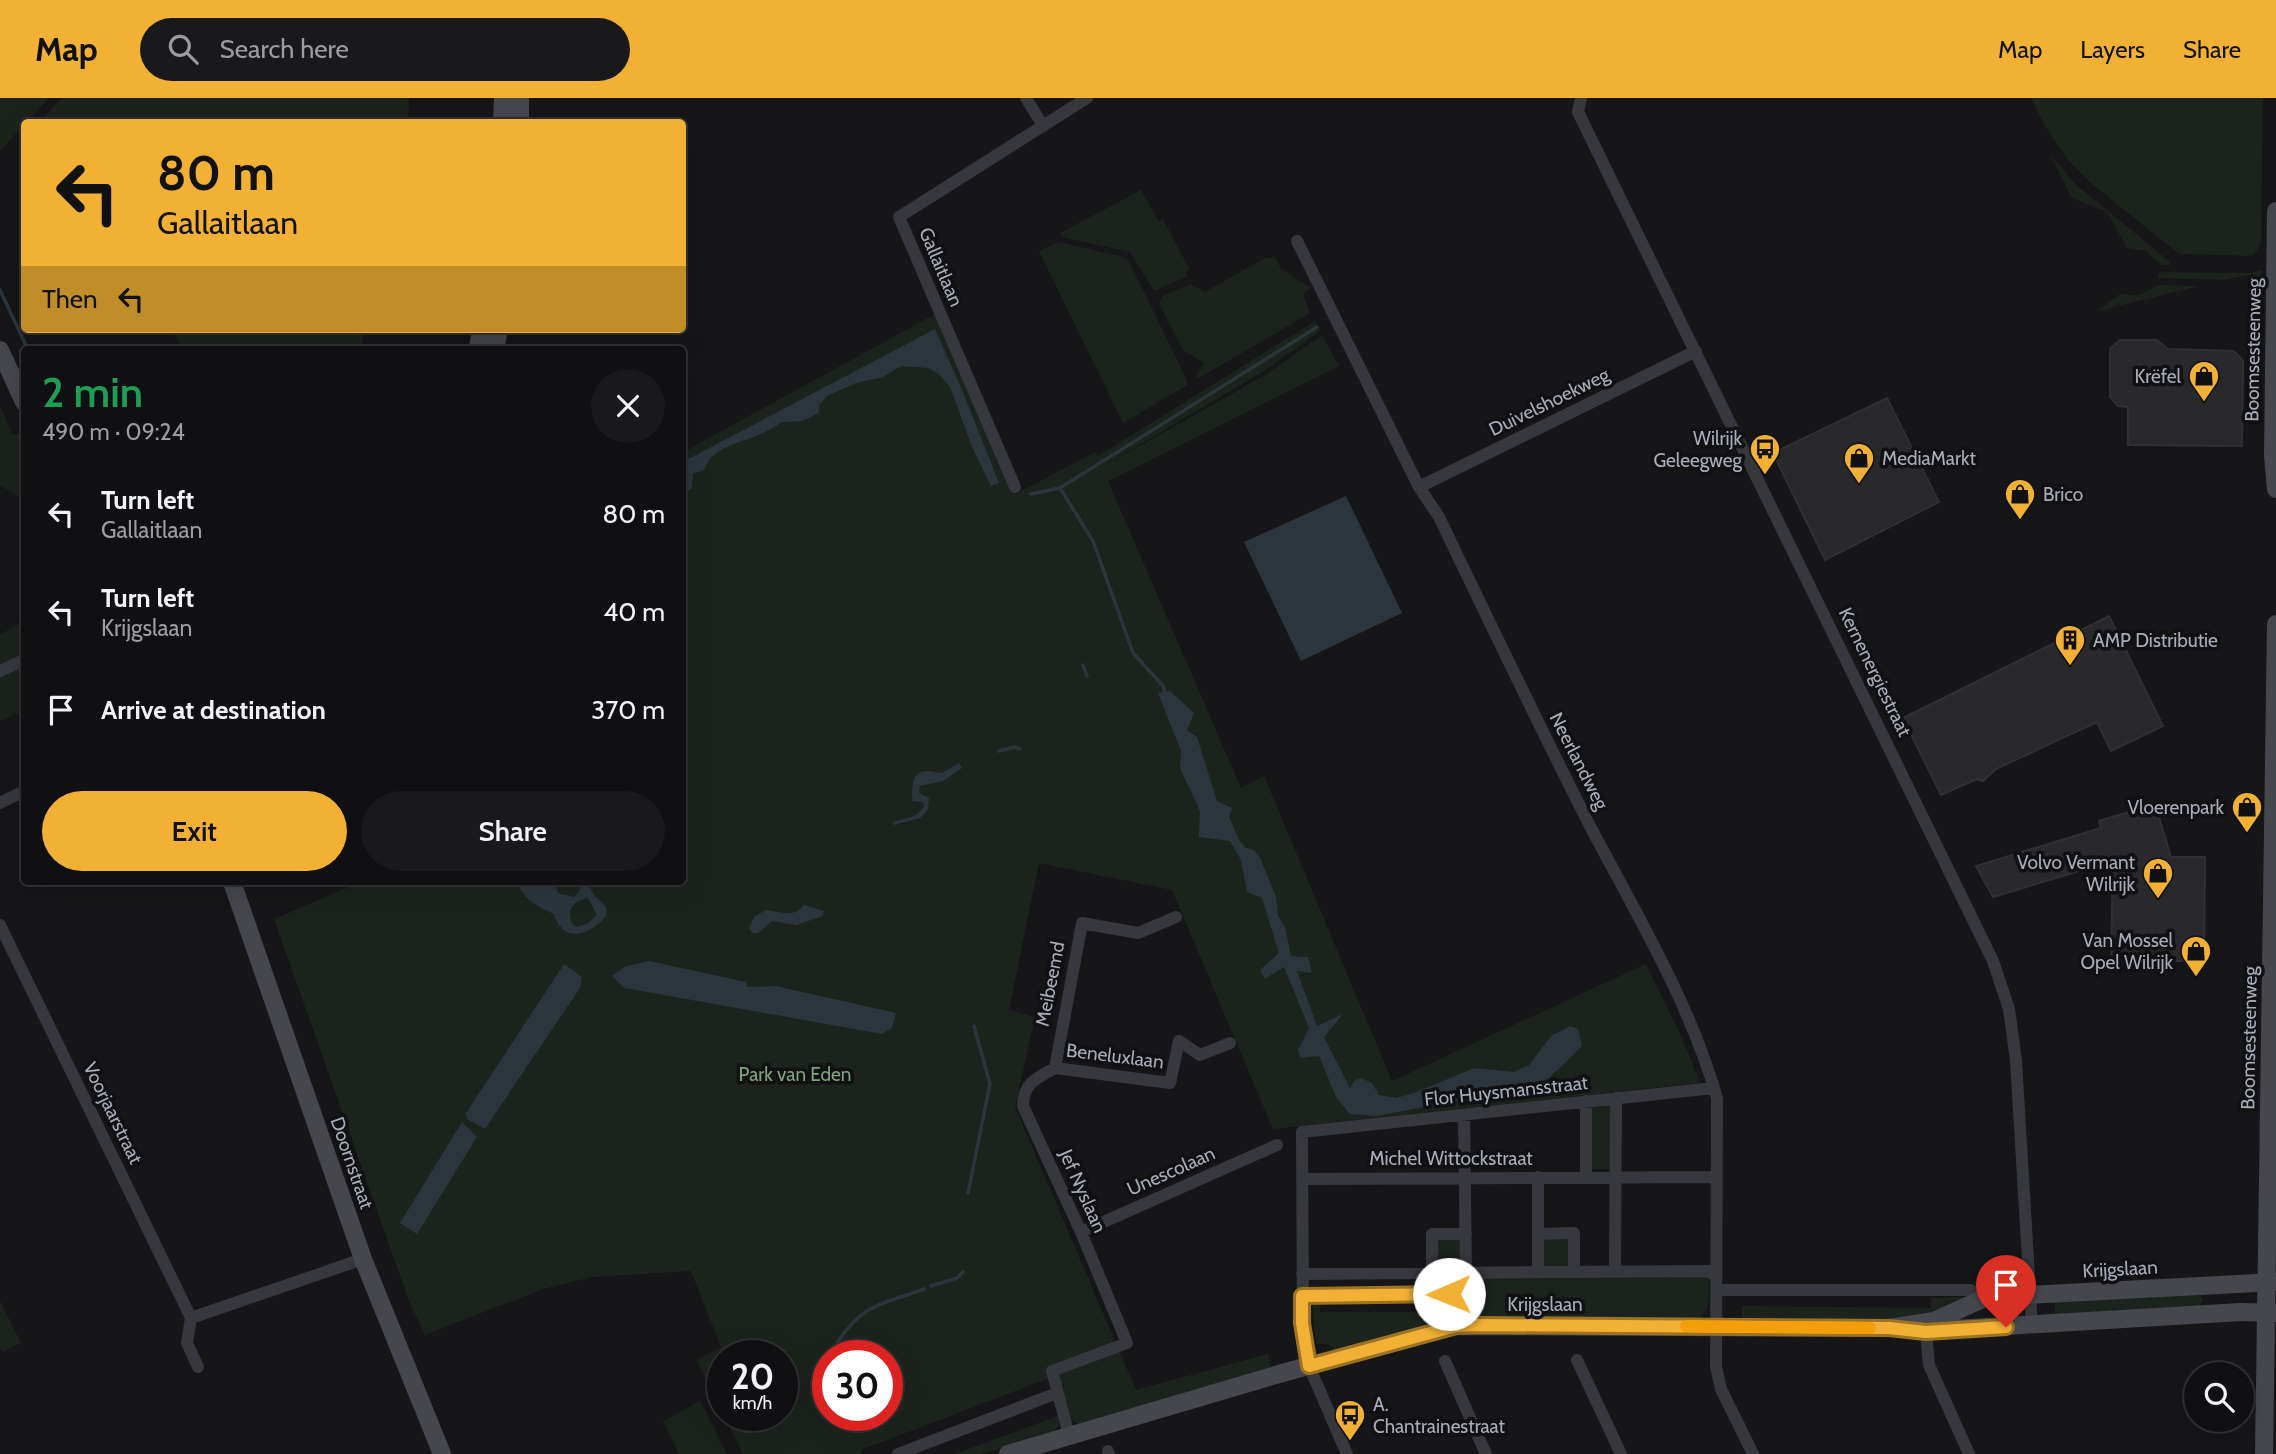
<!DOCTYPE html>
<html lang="en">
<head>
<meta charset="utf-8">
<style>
	:root { --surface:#101012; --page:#19191b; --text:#f1f3f6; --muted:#9c9d9f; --line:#303032; --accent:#f2b134 }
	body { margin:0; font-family:Cabin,sans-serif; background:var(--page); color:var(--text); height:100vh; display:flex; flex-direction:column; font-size:26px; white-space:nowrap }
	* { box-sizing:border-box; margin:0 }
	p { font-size:23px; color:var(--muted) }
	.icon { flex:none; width:38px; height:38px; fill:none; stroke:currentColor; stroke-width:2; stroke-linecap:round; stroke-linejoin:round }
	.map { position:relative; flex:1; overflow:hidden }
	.drawer { position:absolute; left:21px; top:248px; width:665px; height:539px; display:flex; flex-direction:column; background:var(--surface); border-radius:7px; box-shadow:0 7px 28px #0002,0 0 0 2px var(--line) }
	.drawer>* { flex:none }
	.hud { position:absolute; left:21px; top:21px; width:665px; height:214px; border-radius:7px; box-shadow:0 7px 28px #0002,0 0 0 2px var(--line); background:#f2b134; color:#111; overflow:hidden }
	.tools { position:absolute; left:2184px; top:1264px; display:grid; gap:14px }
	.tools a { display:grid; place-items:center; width:70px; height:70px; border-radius:50%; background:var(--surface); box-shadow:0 7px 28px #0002,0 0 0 2px var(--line); font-size:35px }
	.speed { position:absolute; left:707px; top:1242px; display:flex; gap:14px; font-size:35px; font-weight:700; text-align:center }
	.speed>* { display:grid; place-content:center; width:91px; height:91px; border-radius:50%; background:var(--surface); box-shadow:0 7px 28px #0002,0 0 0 2px var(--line); line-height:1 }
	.speed small { font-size:18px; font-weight:400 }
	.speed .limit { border:10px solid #d22; background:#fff; color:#111 }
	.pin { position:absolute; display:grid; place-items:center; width:60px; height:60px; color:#fff; margin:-72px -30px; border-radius:50% 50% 50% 0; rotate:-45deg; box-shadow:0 0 7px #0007 }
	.pin .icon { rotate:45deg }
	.me { position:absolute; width:77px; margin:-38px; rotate:269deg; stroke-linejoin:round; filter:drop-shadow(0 0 5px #0008) }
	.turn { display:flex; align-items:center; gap:24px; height:147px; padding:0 21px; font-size:32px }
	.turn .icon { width:91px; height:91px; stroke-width:2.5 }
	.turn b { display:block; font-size:49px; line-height:60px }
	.then { display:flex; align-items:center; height:66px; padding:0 21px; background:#0003; gap:14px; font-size:26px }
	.round { display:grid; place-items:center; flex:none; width:74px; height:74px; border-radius:37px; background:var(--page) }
	.headline { display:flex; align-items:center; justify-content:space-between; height:119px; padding:0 21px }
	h1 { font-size:42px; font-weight:600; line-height:52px; color:#1e9e55 }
	.cta { display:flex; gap:14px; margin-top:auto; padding:14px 21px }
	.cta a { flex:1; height:80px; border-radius:42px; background:var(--accent); color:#111; font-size:28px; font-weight:600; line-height:80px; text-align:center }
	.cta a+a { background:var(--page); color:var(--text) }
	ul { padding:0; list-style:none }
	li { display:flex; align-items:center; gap:21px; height:98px; padding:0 21px }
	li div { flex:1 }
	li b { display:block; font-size:26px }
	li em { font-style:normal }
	header { display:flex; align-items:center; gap:42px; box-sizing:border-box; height:98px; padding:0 35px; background:var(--accent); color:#111 }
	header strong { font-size:33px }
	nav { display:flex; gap:38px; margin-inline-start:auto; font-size:24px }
	.search { width:490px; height:63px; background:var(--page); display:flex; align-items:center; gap:18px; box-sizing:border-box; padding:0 24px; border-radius:38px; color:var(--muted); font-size:26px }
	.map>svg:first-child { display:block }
</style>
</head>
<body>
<header>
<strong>Map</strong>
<div class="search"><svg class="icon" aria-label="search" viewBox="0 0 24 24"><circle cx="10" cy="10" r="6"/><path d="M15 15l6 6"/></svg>Search here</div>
<nav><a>Map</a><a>Layers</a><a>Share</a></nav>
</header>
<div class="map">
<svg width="2276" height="1356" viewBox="0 0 2276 1356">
	<rect width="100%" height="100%" fill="#161618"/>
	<path fill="#1c231d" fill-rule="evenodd" d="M 0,0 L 49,0 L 0,53 Z
		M 62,0 L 409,0 L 408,24 L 69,24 L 66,20 L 61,24 L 39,24 Z
		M 2031,0 L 2263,0 L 2261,146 L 2254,156 L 2250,158 L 2179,156 L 2092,86 L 2067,61 L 2045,28 Z
		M 2050,56 L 2074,85 L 2170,164 L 2170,167 L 2161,167 L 2146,153 L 2127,150 L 2107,114 L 2072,100 Z
		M 1141,92 L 1159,124 L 1163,121 L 1190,172 L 1185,174 L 1187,178 L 1154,193 L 1130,154 L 1063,139 L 1060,135 Z
		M 1058,144 L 1124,159 L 1129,163 L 1187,282 L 1187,287 L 1123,325 L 1039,153 Z
		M 1275,159 L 1281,171 L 1311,190 L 1303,196 L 1310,215 L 1199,280 L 1196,278 L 1204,265 L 1183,252 L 1159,205 L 1163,198 L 1190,186 L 1205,194 L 1265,160 Z
		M 2261,172 L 2261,180 L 2249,177 L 2224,182 L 2158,180 L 2159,174 L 2250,175 Z
		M 2159,187 L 2200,188 L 2097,213 L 2120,196 L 2139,197 Z
		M 939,214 L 1016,396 L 1095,354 L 1098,358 L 1315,223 L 1320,233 L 1264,273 L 1102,369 L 1267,276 L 1322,237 L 1339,268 L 1108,383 L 1241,690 L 1264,678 L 1392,983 L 1646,866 L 1682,940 L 1700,985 L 1273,1031 L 1172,792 L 1039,765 L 1009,912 L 1035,919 L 1015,1009 L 1136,1292 L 1268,1256 L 1271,1271 L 1079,1327 L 1071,1321 L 1057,1277 L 861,1352 L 862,1356 L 743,1356 L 724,1318 L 782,1318 L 782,1258 L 723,1258 L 723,1315 L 696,1262 L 721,1249 L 691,1173 L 592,1179 L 543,1191 L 425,1237 L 409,1203 L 274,821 L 351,788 L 349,784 L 682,784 L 683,354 ZM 828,1258 L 887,1258 L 887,1318 L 828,1318 Z
		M 172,231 L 366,231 L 360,252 L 183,252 Z
		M 0,308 L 13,337 L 24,333 L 24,402 L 0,387 Z
		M 24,523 L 24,612 L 0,623 L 0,537 Z
		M 1591,1008 L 1611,1008 L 1611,1071 L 1591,1071 Z
		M 1570,1139 L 1570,1170 L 1543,1171 L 1543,1140 Z
		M 1436,1140 L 1463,1140 L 1463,1171 L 1436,1171 Z
		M 1709,1178 C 1708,1196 1713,1215 1694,1223 L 1455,1221 L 1337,1254 L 1328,1246 L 1316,1246 L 1312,1204 L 1320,1204 L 1320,1214 L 1440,1214 L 1440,1209 L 1446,1209 L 1446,1204 L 1454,1203 L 1454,1179 Z
		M 2018,1181 L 2003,1191 L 1921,1222 L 1742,1220 L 1742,1208 L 1931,1210 L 1931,1200 L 1970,1199 L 1975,1194 L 1975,1183 Z
		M 2198,1195 L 2203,1202 L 2198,1210 L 2055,1217 L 2055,1203 Z
		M 0,1203 L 21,1245 L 2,1254 L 0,1250 Z
		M 700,1302 L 727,1356 L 679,1356 L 663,1324 Z
		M 1058,1318 L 1059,1326 L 1054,1334 L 981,1356 L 955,1356 Z"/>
	<path fill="#2c353c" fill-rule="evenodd" d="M 935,231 L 963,294 L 999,385 L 991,388 L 972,349 L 951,291 L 939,276 L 928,270 L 901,268 L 883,279 L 856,285 L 827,298 L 819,307 L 819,314 C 806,324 797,324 781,324 C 762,341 728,343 712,359 C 708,362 706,369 703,373 L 693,375 L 692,390 L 683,397 L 683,364 Z
		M 1346,398 L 1402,515 L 1301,563 L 1244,444 Z
		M 1170,593 L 1194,615 L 1187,632 L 1197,639 L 1217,703 L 1232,710 L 1229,719 L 1239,742 L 1246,750 L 1254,752 L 1260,760 L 1276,798 L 1278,818 L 1285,829 L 1291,858 L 1308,859 L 1312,875 L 1297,873 L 1317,928 L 1343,916 L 1324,939 L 1350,990 L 1355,982 L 1361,980 L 1372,985 L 1379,997 L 1396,1000 L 1414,995 L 1474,970 L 1514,974 L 1529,967 L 1551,938 L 1570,928 L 1578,931 L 1582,948 L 1549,980 L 1530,988 L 1509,988 L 1467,1001 L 1376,1018 L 1350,1016 L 1336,999 L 1319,958 L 1301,960 L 1298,952 L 1309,930 L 1284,869 L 1265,881 L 1260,872 L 1279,855 L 1262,800 L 1247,794 L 1241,762 L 1230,743 L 1199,739 L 1200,713 L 1180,670 L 1181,653 L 1158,595 Z
		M 959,665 L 962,670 L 943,683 L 920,688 L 919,695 L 929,700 L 928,712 L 920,720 L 894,727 L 892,724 L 915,718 L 924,709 L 923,704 L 912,703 C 912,675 915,670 942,675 Z
		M 517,784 L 559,784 L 556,788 L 558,795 L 574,799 L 580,792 L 579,784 L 587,784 L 594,797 L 606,809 L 606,818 C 590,837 563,847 554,816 C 537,807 525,804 517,784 ZM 588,800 L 597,817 L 587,826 L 577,829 L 572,826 C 566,811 573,803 588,800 Z
		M 804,807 L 824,813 L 823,818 L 796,827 L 772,823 L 758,835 L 752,835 L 749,830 L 754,819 L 765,812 C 782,813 792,821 804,807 Z
		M 649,863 L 746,884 L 748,889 L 776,888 L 896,915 L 892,930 L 882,936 L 625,890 L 612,878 L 624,869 Z
		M 564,866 L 582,879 L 580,890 L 485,1031 L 467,1021 L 466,1015 Z
		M 462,1024 L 477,1039 L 417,1136 L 400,1125 Z"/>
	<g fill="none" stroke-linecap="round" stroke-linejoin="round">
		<path stroke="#2c353c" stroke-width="3.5" d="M 0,192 L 28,252
			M 1060,390 L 1093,443 L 1133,555 L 1163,588 L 1166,597
			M 1031,396 L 1060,390 L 1317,229
			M 1083,567 L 1087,578
			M 999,653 L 1015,649 L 1020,651
			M 968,1095 L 990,986 L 974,928
			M 931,1188 L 957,1180 L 963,1174
			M 837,1245 C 863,1205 883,1206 924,1191"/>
	</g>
	<path fill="#29292c" stroke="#303034" stroke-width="2" d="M 2120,242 L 2157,242 L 2168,251 L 2234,253 L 2243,263 L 2242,348 L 2128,347 L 2128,309 L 2118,308 L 2110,299 L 2110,251 Z
		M 1887,300 L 1939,404 L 1825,462 L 1773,355 Z
		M 2109,518 L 2163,628 L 2111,653 L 2097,624 L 1996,671 L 1983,683 L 1977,681 L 1941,697 L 1903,620 Z
		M 2155,706 L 2171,759 L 2205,759 L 2204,863 L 2111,863 L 2113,763 L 1993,799 L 1976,768 L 2101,730 L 2099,723 Z"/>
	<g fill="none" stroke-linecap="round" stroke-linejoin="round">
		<path stroke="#37383d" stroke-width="12" d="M 1026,0 L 1043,28
			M 1581,0 L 1578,14 L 1993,863 L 2009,911 L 2016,963 L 2032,1228
			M 1297,143 L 1419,389 L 1439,419 C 1489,523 1539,628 1591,730 C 1637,817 1690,905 1717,1000 L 1716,1269 L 1721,1291 L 1753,1356
			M 1015,389 L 899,119 L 1087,0
			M 1419,389 L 1696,253
			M 0,573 L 24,562
			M 0,705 L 24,693
			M 0,827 L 191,1220 L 363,1161
			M 1055,970 C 1037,980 1023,985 1023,1008 L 1081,1134 L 1127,1245 L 1052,1273 L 1069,1337
			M 1055,970 L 1082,825 L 1138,835 L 1176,819
			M 1055,970 L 1170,985 L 1179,943 L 1200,957 L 1230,945
			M 1464,1017 L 1466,1175
			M 1538,1079 L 1538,1174
			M 1586,1079 L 1586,1003
			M 1302,1081 L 1717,1079
			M 1081,1134 L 1277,1047
			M 1538,1136 L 1574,1135 L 1574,1173
			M 1615,1173 L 1616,1000
			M 1432,1175 L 1432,1136 L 1466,1136
			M 1302,1176 L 1709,1173 L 1716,1179
			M 1716,1192 L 1971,1192
			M 1302,1198 L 1449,1196
			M 191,1220 L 187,1245 L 198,1269
			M 1926,1234 L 1929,1267 L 1969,1356
			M 1577,1262 L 1621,1356
			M 1445,1263 L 1486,1356
			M 1108,1353 L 1109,1356
			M 898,1356 L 1057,1295
			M 1347,1356 L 1309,1268 L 1303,1229 L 1302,1034 L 1714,990"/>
		<path stroke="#45474d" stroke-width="18" d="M 520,0 L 520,24
			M 502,24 L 503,0
			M 2276,113 L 2273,358 L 2276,391
			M 0,252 L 24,304
			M 477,252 L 482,231
			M 495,252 L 499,231
			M 232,784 L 363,1161 L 442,1356
			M 1920,1233 L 2241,1214 L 2276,1215
			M 1008,1356 L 1286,1274 L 1456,1228 L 1889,1230 L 1934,1223 L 1987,1199 L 2276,1184
			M 2264,1356 L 2276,526"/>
	</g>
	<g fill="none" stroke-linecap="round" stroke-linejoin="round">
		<g stroke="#9d7322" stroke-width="18">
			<path id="route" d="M 1449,1196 L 1302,1198 L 1302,1225 L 1309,1268 L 1456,1228 L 1474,1227 L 1889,1230 L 1926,1234 L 2006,1229"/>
		</g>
		<use href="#route" stroke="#f2b134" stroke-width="12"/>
		<path stroke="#f59e0b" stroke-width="12" d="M 1686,1228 L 1870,1230"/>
	</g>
	<defs>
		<g id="shop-pin" transform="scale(1.575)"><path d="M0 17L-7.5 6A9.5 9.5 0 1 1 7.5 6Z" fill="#f2b134" stroke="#111113"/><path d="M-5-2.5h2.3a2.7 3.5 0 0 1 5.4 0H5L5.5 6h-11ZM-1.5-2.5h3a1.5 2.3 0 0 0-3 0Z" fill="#111"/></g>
		<g id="bus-pin" transform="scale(1.575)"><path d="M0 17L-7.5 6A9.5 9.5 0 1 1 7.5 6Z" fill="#f2b134" stroke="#111113"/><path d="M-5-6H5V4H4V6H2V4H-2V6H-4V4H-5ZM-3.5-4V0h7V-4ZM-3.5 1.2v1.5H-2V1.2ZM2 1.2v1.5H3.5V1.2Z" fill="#111"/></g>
		<g id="building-pin" transform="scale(1.575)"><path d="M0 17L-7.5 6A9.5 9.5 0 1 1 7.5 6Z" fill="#f2b134" stroke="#111113"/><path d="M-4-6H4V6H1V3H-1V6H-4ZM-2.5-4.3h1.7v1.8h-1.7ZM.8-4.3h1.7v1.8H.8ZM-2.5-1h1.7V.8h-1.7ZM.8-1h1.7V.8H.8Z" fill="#111"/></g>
	</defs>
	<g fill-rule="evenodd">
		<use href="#shop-pin" x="2204" y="278"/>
		<use href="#bus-pin" x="1765" y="351"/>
		<use href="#shop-pin" x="1859" y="360"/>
		<use href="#shop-pin" x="2020" y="396"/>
		<use href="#building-pin" x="2070" y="542"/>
		<use href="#shop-pin" x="2247" y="709"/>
		<use href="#shop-pin" x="2158" y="775"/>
		<use href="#shop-pin" x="2196" y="853"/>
		<use href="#bus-pin" x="1350" y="1317"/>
	</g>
	<g text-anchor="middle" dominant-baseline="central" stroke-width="7" stroke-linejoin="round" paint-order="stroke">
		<g font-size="19" fill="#a8adb8" stroke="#111113">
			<text transform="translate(941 169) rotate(67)">Gallaitlaan</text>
			<text transform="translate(2253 252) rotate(-89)">Boomsesteenweg</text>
			<text transform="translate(1549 304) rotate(-26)">Duivelshoekweg</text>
			<text transform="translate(1875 574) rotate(64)">Kernenergiestraat</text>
			<text transform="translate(1579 663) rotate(63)">Neerlandweg</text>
			<text transform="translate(1050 886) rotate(-79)">Meibeemd</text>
			<text transform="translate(2249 940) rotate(-89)">Boomsesteenweg</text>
			<text transform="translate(1115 958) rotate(7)">Beneluxlaan</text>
			<text transform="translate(1506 993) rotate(-6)">Flor Huysmansstraat</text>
			<text transform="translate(113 1015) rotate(64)">Voorjaarstraat</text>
			<text x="1451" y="1060">Michel Wittockstraat</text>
			<text transform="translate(352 1065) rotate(71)">Doornstraat</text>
			<text transform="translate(1171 1073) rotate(-24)">Unescolaan</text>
			<text transform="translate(1083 1093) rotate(66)">Jef Nyslaan</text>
			<text transform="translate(2120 1171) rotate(-3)">Krijgslaan</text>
			<text x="1545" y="1206">Krijgslaan</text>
		</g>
		<g font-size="19" fill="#a8adb8" stroke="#111113" text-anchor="end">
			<text x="2181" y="278">Krëfel</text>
			<text x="1742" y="340">Wilrijk<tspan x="1742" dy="22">Geleegweg</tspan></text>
			<text x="1882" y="360" text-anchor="start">MediaMarkt</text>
			<text x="2043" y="396" text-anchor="start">Brico</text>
			<text x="2093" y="542" text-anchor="start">AMP Distributie</text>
			<text x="2224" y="709">Vloerenpark</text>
			<text x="2135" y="764">Volvo Vermant<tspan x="2135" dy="22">Wilrijk</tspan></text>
			<text x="2173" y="842">Van Mossel<tspan x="2173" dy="22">Opel Wilrijk</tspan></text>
			<text x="1373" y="1306" text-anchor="start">A.<tspan x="1373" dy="22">Chantrainestraat</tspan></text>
		</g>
		<g font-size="19" fill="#7fa381" stroke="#111113">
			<text x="795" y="976">Park van Eden</text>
		</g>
	</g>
</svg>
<div class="tools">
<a><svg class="icon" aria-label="search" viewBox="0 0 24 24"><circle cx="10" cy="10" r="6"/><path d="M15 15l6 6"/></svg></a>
</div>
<div class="speed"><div>20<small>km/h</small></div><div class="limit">30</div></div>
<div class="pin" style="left:2006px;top:1229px;background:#d93025"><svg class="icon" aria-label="arrive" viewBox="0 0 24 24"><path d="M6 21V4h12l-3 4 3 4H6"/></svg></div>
<svg class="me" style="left:1449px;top:1196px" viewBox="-20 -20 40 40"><circle r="19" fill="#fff"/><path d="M0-13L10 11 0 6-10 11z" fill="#f2b134"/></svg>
<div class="hud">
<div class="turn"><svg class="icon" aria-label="left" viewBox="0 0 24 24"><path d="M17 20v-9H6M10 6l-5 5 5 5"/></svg><div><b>80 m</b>Gallaitlaan</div></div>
<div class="then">Then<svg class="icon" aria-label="left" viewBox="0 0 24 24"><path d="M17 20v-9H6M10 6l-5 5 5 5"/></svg></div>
</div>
<section class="drawer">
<div class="headline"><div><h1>2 min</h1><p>490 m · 09:24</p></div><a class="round"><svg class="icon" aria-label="close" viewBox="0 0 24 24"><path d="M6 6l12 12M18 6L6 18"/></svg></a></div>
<ul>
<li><svg class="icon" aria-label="left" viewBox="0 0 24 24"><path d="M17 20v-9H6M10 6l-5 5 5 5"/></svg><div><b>Turn left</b><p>Gallaitlaan</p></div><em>80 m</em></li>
<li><svg class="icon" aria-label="left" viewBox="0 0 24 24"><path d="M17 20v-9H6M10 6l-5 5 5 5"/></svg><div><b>Turn left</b><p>Krijgslaan</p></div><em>40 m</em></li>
<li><svg class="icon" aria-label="arrive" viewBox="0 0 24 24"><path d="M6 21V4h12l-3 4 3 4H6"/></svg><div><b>Arrive at destination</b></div><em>370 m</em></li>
</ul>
<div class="cta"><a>Exit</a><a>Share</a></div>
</section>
</div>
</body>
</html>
